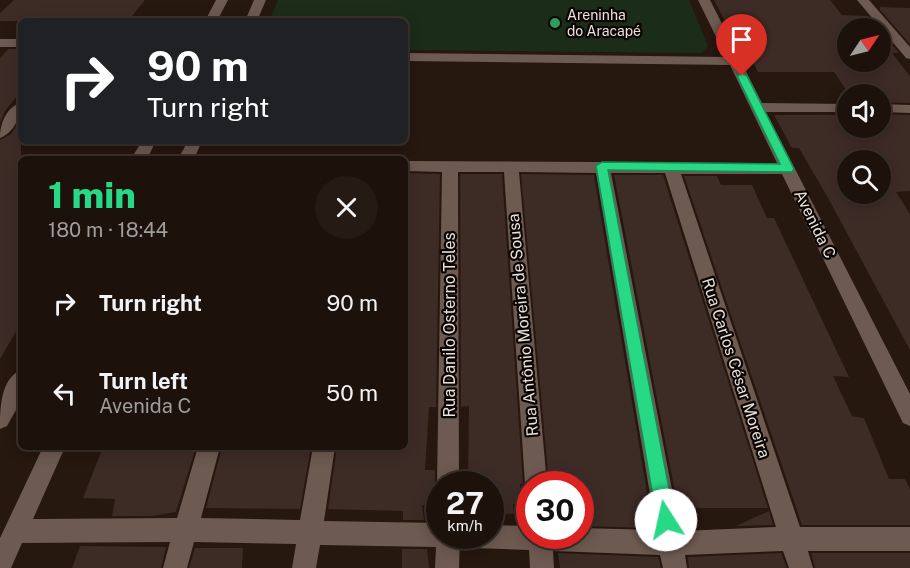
<!DOCTYPE html>
<html lang="en">
<head>
<meta charset="utf-8">
<style>
	:root { --surface:#1c110b; --page:#251a14; --text:#f1f3f6; --muted:#a09d9d; --line:#3a312c; --accent:#27d885 }
	body { margin:0; font-family:"Public Sans",sans-serif; background:var(--page); color:var(--text); height:100vh; display:flex; flex-direction:column; font-size:22px; white-space:nowrap }
	* { box-sizing:border-box; margin:0 }
	p { font-size:20px; color:var(--muted) }
	.icon { flex:none; width:33px; height:33px; fill:none; stroke:currentColor; stroke-width:2; stroke-linecap:round; stroke-linejoin:round }
	.map { position:relative; flex:1; overflow:hidden }
	.details { position:absolute; left:18px; top:156px; width:390px; height:294px; display:flex; flex-direction:column; background:var(--surface); border-radius:9px; box-shadow:0 3px 15px #0003,0 0 0 2px var(--line) }
	.details>* { flex:none }
	.guide { position:absolute; left:18px; top:18px; width:390px; height:126px; border-radius:9px; box-shadow:0 3px 15px #0003,0 0 0 2px var(--line); background:#202124; color:#fff; overflow:hidden }
	.needle { width:39px; rotate:55deg }
	.tools { position:absolute; left:837px; top:18px; display:grid; gap:12px }
	.tools a { display:grid; place-items:center; width:54px; height:54px; border-radius:50%; background:var(--surface); box-shadow:0 3px 15px #0003,0 0 0 2px var(--line); font-size:30px }
	.speed { position:absolute; left:426px; top:471px; display:flex; gap:12px; font-size:30px; font-weight:700; text-align:center }
	.speed>* { display:grid; place-content:center; width:78px; height:78px; border-radius:50%; background:var(--surface); box-shadow:0 3px 15px #0003,0 0 0 2px var(--line); line-height:1 }
	.speed small { font-size:15px; font-weight:400 }
	.speed .limit { border:9px solid #d22; background:#fff; color:#111 }
	.pin { position:absolute; display:grid; place-items:center; width:51px; height:51px; color:#fff; margin:-62px -26px; border-radius:50% 50% 50% 0; rotate:-45deg; box-shadow:0 0 6px #0007 }
	.pin .icon { rotate:45deg }
	.me { position:absolute; width:66px; margin:-33px; rotate:350deg; stroke-linejoin:round; filter:drop-shadow(0 0 4px #0008) }
	.turn { display:flex; align-items:center; gap:21px; height:126px; padding:0 30px; font-size:27px }
	.turn .icon { width:78px; height:78px; stroke-width:2.5 }
	.turn b { display:block; font-size:42px; line-height:51px }
	.round { display:grid; place-items:center; flex:none; width:63px; height:63px; border-radius:32px; background:var(--page) }
	.headline { display:flex; align-items:center; justify-content:space-between; height:102px; padding:0 30px }
	h1 { font-size:36px; font-weight:800; line-height:45px; color:var(--accent) }
	ul { padding:0; list-style:none }
	li { display:flex; align-items:center; gap:18px; height:90px; padding:0 30px }
	li div { flex:1 }
	li b { display:block; font-size:22px }
	li em { font-style:normal }
	.map>svg:first-child { display:block }
</style>
</head>
<body>
<div class="map">
<svg width="910" height="568" viewBox="0 0 910 568">
	<rect width="100%" height="100%" fill="#26170f"/>
	<path fill="#1b2c18" d="M 278,0 L 689,0 L 708,46 L 702,53 L 405,50 L 405,21 L 269,21 Z"/>
	<path fill="#3d2b26" fill-rule="evenodd" d="M 14,0 L 145,0 L 128,21 L 0,21 L 0,13 Z
		M 714,0 L 830,0 L 842,15 L 867,16 L 878,28 L 848,28 L 848,62 L 880,62 L 880,31 L 899,53 L 892,53 L 910,76 L 910,103 L 880,102 L 880,94 L 849,94 L 834,72 L 758,72 L 752,61 L 746,61 Z
		M 880,7 L 910,8 L 910,44 L 880,10 Z
		M 8,49 L 21,49 L 21,91 L 5,111 L 0,123 L 0,58 Z
		M 880,114 L 910,115 L 910,191 L 896,192 L 910,214 L 910,350 L 828,198 L 799,148 L 792,148 L 774,115 L 848,115 L 848,128 L 880,128 ZM 848,160 L 880,160 L 880,194 L 848,194 Z
		M 21,117 L 21,323 L 0,359 L 0,140 L 11,134 Z
		M 405,173 L 440,174 L 436,407 L 429,407 L 425,470 L 435,470 L 435,479 L 434,505 L 422,505 L 424,520 L 403,520 L 403,511 L 328,509 L 337,447 L 405,447 L 405,234 L 409,196 L 405,196 Z
		M 460,174 L 502,174 L 523,484 L 520,484 L 521,505 L 513,504 L 514,514 L 490,513 L 490,484 L 468,484 L 469,406 L 461,407 Z
		M 521,174 L 594,175 L 653,528 L 580,526 L 580,484 L 549,484 Z
		M 614,175 L 663,175 L 768,508 L 678,508 Z
		M 684,176 L 717,176 L 721,185 L 752,185 L 767,218 L 774,218 L 849,377 L 833,376 L 852,416 L 864,418 L 889,479 L 905,479 L 910,489 L 910,525 L 802,525 Z
		M 103,447 L 196,447 L 176,512 L 152,516 L 112,516 L 115,499 L 83,498 Z
		M 222,447 L 311,447 L 300,509 L 206,508 Z
		M 769,511 L 773,525 L 736,526 Z
		M 80,546 L 166,547 L 161,568 L 72,568 Z
		M 195,548 L 243,548 L 242,568 L 189,568 Z
		M 402,549 L 427,549 L 429,568 L 402,568 Z
		M 558,553 L 658,557 L 661,568 L 560,568 Z
		M 781,553 L 787,568 L 689,568 L 688,557 Z
		M 811,553 L 910,553 L 910,568 L 815,568 Z"/>
	<g fill="none" stroke-linecap="round" stroke-linejoin="round">
		<path fill="#6d5a51" fill-rule="evenodd" d="M 216,0 L 228,0 L 217,21 L 205,21 Z
			M 254,0 L 266,0 L 257,21 L 245,21 Z
			M 698,0 L 710,0 L 762,103 L 848,104 L 848,112 L 766,112 L 910,394 L 910,426 L 903,423 L 782,174 L 681,174 L 800,527 L 910,527 L 910,551 L 808,551 L 813,568 L 789,568 L 783,551 L 685,555 L 687,568 L 663,568 L 660,555 L 553,551 L 554,568 L 530,568 L 529,550 L 474,548 L 466,544 L 462,536 L 490,536 L 490,525 L 530,526 L 530,536 L 580,536 L 580,528 L 656,530 L 596,173 L 519,172 L 547,484 L 530,484 L 530,493 L 525,484 L 504,172 L 458,172 L 459,484 L 440,484 L 440,491 L 437,484 L 442,172 L 405,171 L 405,161 L 777,163 L 730,65 L 405,61 L 405,53 L 726,57 ZM 611,173 L 665,173 L 776,527 L 680,531 Z
			M 857,0 L 869,0 L 910,47 L 910,59 L 906,58 Z
			M 0,39 L 21,39 L 21,47 L 0,47 Z
			M 21,103 C 21,116 14,133 0,138 C 0,124 6,107 21,103 Z
			M 880,104 L 910,105 L 910,113 L 880,112 Z
			M 142,141 L 156,141 L 147,159 L 131,159 Z
			M 188,141 L 202,141 L 194,159 L 178,159 Z
			M 21,370 L 21,401 L 7,426 L 0,429 C 0,410 0,379 21,370 Z
			M 43,447 L 65,447 L 33,519 L 177,518 L 198,447 L 220,447 L 201,518 L 300,520 L 313,447 L 335,447 L 324,521 L 440,523 L 440,536 L 460,536 L 459,568 L 435,568 L 436,547 L 320,545 L 316,568 L 292,568 L 296,544 L 194,542 L 187,568 L 163,568 L 170,542 L 22,543 L 11,568 L 0,568 L 0,538 Z"/>
	</g>
	<path fill="#27d885" stroke="#198c56" stroke-width="1.5" d="M 742,73 L 747,76 L 794,169 L 792,172 L 608,170 L 675,520 L 672,526 L 666,529 L 659,526 L 657,520 L 596,166 L 602,162 L 780,164 L 737,76 Z"/>
	<circle fill="#2e9e5b" stroke="#0a0503" stroke-width="2" cx="555" cy="23" r="6"/>
	<g text-anchor="middle" dominant-baseline="central" stroke-width="4.5" stroke-linejoin="round" paint-order="stroke">
		<g font-size="14" fill="#ebe0da" stroke="#0a0503" text-anchor="start">
			<text x="567" y="15">Areninha<tspan x="567" dy="16">do Aracapé</tspan></text>
		</g>
		<g font-size="16" fill="#ebe0da" stroke="#0a0503">
			<text transform="translate(815 224) rotate(64)">Avenida C</text>
			<text transform="translate(449 325) rotate(-90)">Rua Danilo Osterno Teles</text>
			<text transform="translate(523 325) rotate(-95)">Rua Antônio Moreira de Sousa</text>
			<text transform="translate(736 368) rotate(72)">Rua Carlos César Moreira</text>
		</g>
	</g>
</svg>
<div class="tools">
<a><svg class="needle" viewBox="-14 -14 28 28"><path d="M0-13l5 13h-10z" fill="#e53935"/><path d="M0 13l5-13h-10z" fill="#a09d9d"/></svg></a>
<a><svg class="icon" aria-label="sound" viewBox="0 0 24 24"><path d="M4 9h4l5-4v14l-5-4H4zM17 9q2 3 0 6"/></svg></a>
<a><svg class="icon" aria-label="search" viewBox="0 0 24 24"><circle cx="10" cy="10" r="6"/><path d="M15 15l6 6"/></svg></a>
</div>
<div class="speed"><div>27<small>km/h</small></div><div class="limit">30</div></div>
<div class="pin" style="left:742px;top:76px;background:#d93025"><svg class="icon" aria-label="arrive" viewBox="0 0 24 24"><path d="M6 21V4h12l-3 4 3 4H6"/></svg></div>
<svg class="me" style="left:666px;top:520px" viewBox="-20 -20 40 40"><circle r="19" fill="#fff"/><path d="M0-13L10 11 0 6-10 11z" fill="#27d885"/></svg>
<div class="guide">
<div class="turn"><svg class="icon" aria-label="right" viewBox="0 0 24 24"><path d="M7 20v-9h11M14 6l5 5-5 5"/></svg><div><b>90 m</b>Turn right</div></div>
</div>
<section class="details">
<div class="headline"><div><h1>1 min</h1><p>180 m · 18:44</p></div><a class="round"><svg class="icon" aria-label="close" viewBox="0 0 24 24"><path d="M6 6l12 12M18 6L6 18"/></svg></a></div>
<ul>
<li><svg class="icon" aria-label="right" viewBox="0 0 24 24"><path d="M7 20v-9h11M14 6l5 5-5 5"/></svg><div><b>Turn right</b></div><em>90 m</em></li>
<li><svg class="icon" aria-label="left" viewBox="0 0 24 24"><path d="M17 20v-9H6M10 6l-5 5 5 5"/></svg><div><b>Turn left</b><p>Avenida C</p></div><em>50 m</em></li>
</ul>
</section>
</div>
</body>
</html>
